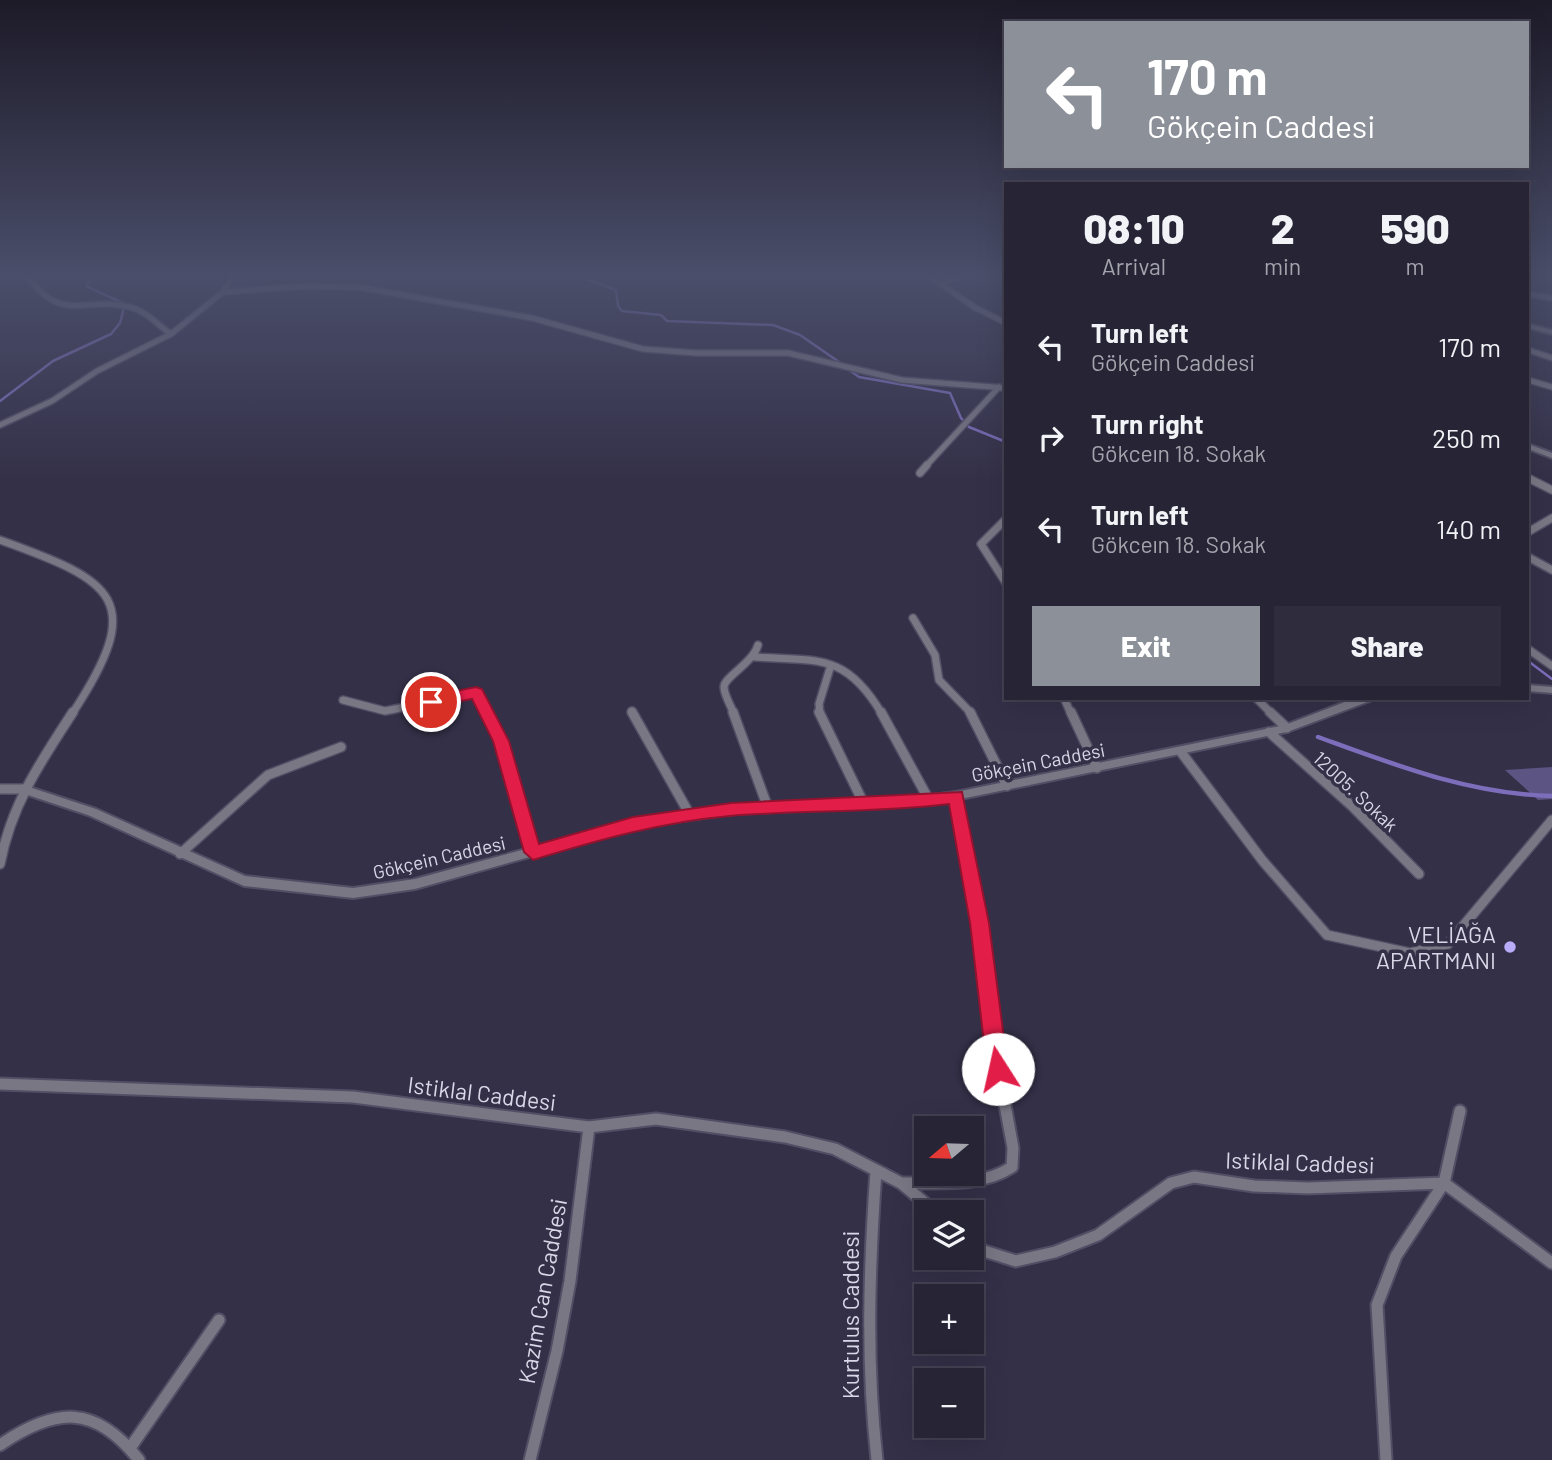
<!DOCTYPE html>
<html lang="en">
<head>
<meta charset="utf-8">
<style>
	:root { --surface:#272436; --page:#2f2c3e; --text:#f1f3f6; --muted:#a4a4ad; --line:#434151; --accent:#8c9099 }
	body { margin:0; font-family:Barlow,sans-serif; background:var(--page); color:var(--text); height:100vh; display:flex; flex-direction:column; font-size:26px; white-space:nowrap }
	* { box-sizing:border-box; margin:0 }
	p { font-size:23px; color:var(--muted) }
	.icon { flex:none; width:38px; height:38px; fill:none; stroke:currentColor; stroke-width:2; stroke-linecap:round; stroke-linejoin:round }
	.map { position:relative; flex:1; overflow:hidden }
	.sheet { position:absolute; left:1004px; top:182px; width:525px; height:518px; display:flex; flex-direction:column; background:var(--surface); border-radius:0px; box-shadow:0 7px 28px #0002,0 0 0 2px var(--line) }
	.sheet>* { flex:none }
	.top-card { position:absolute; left:1004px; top:21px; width:525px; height:147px; border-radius:0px; box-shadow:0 7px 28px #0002,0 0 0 2px var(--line); background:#8c9099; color:#fff; overflow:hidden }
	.needle { width:46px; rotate:251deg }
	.buttons { position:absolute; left:914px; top:1116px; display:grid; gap:14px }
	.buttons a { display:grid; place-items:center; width:70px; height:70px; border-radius:0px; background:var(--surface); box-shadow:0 7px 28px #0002,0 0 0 2px var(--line); font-size:35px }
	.pin { position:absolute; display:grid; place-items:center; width:60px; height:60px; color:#fff; margin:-30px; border:4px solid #fff; border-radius:50%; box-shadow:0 2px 7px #0007 }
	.me { position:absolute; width:77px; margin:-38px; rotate:350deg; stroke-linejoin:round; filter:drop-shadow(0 0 5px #0008) }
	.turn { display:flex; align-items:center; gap:24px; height:147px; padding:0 28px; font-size:32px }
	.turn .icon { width:91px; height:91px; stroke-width:2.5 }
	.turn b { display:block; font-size:49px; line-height:60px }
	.eta { display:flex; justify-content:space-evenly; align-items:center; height:119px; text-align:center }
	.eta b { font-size:42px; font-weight:800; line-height:49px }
	.primary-button { display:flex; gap:14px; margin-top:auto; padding:14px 28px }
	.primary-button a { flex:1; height:80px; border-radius:0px; background:var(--accent); color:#fff; font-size:28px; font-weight:800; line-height:80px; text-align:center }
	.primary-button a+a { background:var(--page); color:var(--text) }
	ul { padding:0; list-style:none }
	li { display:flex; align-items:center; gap:21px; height:91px; padding:0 28px }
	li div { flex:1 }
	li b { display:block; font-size:26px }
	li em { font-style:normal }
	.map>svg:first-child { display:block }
</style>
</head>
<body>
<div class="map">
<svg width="1552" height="1460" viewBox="0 0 1552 1460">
	<rect width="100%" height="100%" fill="#343048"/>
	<path fill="#5c5483" d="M 1552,767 L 1552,799 L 1538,800 L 1505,770 Z"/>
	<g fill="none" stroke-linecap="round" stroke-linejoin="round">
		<path stroke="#7d6ebc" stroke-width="2.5" d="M 581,277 L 616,290 L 618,306 L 622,311 L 661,315 L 667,321 L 773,325 L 800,335 L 842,364
			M 848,369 L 859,377 L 950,393 L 961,418 L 969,427 L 1006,442
			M 0,401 L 53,361 L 111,334 L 120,323 L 125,304 L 86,286 L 93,277
			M 1528,661 L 1552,679"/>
		<path stroke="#7d6ebc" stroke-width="4.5" d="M 1318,737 C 1395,765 1469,794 1552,796"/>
		<g stroke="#524e65" stroke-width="8">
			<path id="minor-far3" d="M 28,277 C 63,325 85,295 130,307 C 146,311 158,325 171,334
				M 931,277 L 974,307 L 1006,323
				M 939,284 L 958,277
				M 223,292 L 307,286 L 358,287 L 532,318 L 643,349 L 696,353 L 788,353 L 902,380 L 1006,388
				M 1528,294 L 1552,298
				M 1528,350 L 1552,358
				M 1528,380 L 1552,387
				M 0,425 L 52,401 L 97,371 L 171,334 L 223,292 L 232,277
				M 925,467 L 999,387"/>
		</g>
		<g stroke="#524e65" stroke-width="10">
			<path id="minor-far2" d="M 920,473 L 927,465
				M 1528,478 L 1552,490
				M 1006,519 L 981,544 L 1006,583
				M 1528,532 L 1552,518
				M 0,540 C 114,581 148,599 72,714
				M 1528,557 L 1552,570
				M 913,618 L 935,655 L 939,680 L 972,714
				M 1528,649 L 1552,666
				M 755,657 C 819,661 846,653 882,714
				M 1064,698 L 1071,714
				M 1256,698 L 1272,714
				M 343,700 L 385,711 L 476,693 L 487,714
				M 632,711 L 633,714
				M 734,714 C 731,706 724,695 724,687 C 724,677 753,663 758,645
				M 820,714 L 819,704 L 831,665"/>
		</g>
		<g stroke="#524e65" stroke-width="12">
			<path id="minor-far1" d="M 486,712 L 501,741 L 533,852
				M 632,712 L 690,815
				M 733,712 L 768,808
				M 819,712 L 864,804
				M 881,712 L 929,800
				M 970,712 L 1007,786
				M 1071,712 L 1097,768
				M 1270,712 L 1287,728
				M 1269,732 L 1353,807 L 1419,874
				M 1181,752 L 1262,860 L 1327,935 L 1410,953 L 1448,944 L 1552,820
				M 0,789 L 23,789
				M 956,796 L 979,923 L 992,1037
				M 180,854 L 268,775 L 341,747
				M 0,864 C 11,805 41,761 73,712"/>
		</g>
		<g stroke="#524e65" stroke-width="15">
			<path id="minor" d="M 0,1084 L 353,1097 L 589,1127 L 656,1119 L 785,1137 L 835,1149 L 901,1183 L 937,1213
				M 876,1171 C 869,1268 866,1363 877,1460
				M 901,1183 C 938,1182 980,1188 1012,1167 L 1013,1148 L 992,1035
				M 971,1241 L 984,1251 L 1016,1261 L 1055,1252 L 1098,1235 L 1171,1183 L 1194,1177 L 1254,1186 L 1308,1188 L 1444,1183 L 1460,1111
				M 0,1445 C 56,1407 95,1404 139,1460
				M 130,1448 L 219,1320
				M 530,1460 L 557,1351 L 570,1281 L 589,1127
				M 1386,1460 L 1377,1305 L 1396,1256 L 1444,1183 L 1552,1263"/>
		</g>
		<g stroke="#524e65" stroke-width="4">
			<path id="tertiary" d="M 1528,324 L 1552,330 L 1552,334 L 1528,328 Z
				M 1528,444 L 1552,453 L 1552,458 L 1528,449 Z
				M 1528,685 L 1552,687 L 1552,693 L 1528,691 Z
				M 1355,698 L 1371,698 L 1370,701 L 1287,732 L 956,800 L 907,806 L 731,814 L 633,828 L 415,889 L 353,898 L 244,886 L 88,815 L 19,792 L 17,789 L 19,786 L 23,785 L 96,809 L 245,876 L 353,888 L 415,879 L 633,820 L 731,806 L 907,798 L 956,792 L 1285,725 Z"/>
		</g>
		<use href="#minor-far3" stroke="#797784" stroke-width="5"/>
		<use href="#minor-far2" stroke="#797784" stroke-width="7"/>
		<use href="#minor-far1" stroke="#797784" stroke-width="9"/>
		<use href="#minor" stroke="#797784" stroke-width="11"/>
		<use href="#tertiary" fill="#797784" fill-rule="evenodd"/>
	</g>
	<linearGradient id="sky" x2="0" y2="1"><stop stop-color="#1d1a28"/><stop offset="0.57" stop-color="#4a4e6a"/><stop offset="1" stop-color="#4a4e6a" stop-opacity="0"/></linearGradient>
	<rect width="1552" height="482" fill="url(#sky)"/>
	<path fill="#e11d48" stroke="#92132f" stroke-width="2" d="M 476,687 L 482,689 L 509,741 L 539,844 L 633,817 L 731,803 L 962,792 L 989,923 L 1008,1069 L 1005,1076 L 998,1079 L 990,1076 L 987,1069 L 970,923 L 949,804 C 876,813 803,810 730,816 C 662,822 598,840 533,860 L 524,852 L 493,741 L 472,699 L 431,707 L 423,702 L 431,696 Z"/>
	<circle fill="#b8abf7" stroke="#343048" stroke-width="2.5" cx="1510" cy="947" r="7"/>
	<g text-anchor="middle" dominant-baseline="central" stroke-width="7" stroke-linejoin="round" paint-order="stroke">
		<g font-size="19" fill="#d9d7e7" stroke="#343048">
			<text transform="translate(1038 762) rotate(-11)">Gökçein Caddesi</text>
			<text transform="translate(1356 791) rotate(43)">12005. Sokak</text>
			<text transform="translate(439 857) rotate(-13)">Gökçein Caddesi</text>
		</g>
		<g font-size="23" fill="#d9d7e7" stroke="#343048" text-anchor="end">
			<text x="1496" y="934">VELİAĞA<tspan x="1496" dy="26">APARTMANI</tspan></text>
		</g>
		<g font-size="23" fill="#d9d7e7" stroke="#343048">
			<text transform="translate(482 1093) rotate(7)">Istiklal Caddesi</text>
			<text transform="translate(1300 1162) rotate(2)">Istiklal Caddesi</text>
			<text transform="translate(542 1291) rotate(-80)">Kazim Can Caddesi</text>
			<text transform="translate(850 1315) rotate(-90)">Kurtulus Caddesi</text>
		</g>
	</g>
</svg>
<div class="buttons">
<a><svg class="needle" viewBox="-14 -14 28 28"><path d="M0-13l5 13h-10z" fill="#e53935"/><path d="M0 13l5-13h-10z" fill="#a4a4ad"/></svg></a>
<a><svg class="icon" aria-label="layers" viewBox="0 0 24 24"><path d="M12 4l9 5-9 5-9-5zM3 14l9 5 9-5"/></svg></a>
<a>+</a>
<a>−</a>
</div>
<div class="pin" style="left:431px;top:702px;background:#d93025"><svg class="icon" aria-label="arrive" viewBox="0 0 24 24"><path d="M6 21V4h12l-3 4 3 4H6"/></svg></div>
<svg class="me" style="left:998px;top:1069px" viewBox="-20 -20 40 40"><circle r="19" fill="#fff"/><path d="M0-13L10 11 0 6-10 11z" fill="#e11d48"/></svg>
<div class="top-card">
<div class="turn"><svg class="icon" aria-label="left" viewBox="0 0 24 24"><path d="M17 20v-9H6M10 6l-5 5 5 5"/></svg><div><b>170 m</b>Gökçein Caddesi</div></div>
</div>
<section class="sheet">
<div class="eta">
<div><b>08:10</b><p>Arrival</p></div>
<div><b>2</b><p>min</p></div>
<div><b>590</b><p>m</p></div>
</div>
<ul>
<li><svg class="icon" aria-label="left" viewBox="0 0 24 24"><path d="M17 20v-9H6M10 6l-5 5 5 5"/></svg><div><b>Turn left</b><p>Gökçein Caddesi</p></div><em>170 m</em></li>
<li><svg class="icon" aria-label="right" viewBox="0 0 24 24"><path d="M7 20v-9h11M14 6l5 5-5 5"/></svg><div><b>Turn right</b><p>Gökceın 18. Sokak</p></div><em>250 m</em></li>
<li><svg class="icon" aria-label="left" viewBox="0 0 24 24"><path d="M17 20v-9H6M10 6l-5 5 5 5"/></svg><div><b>Turn left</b><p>Gökceın 18. Sokak</p></div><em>140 m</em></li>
</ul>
<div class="primary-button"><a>Exit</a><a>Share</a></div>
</section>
</div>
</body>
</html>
